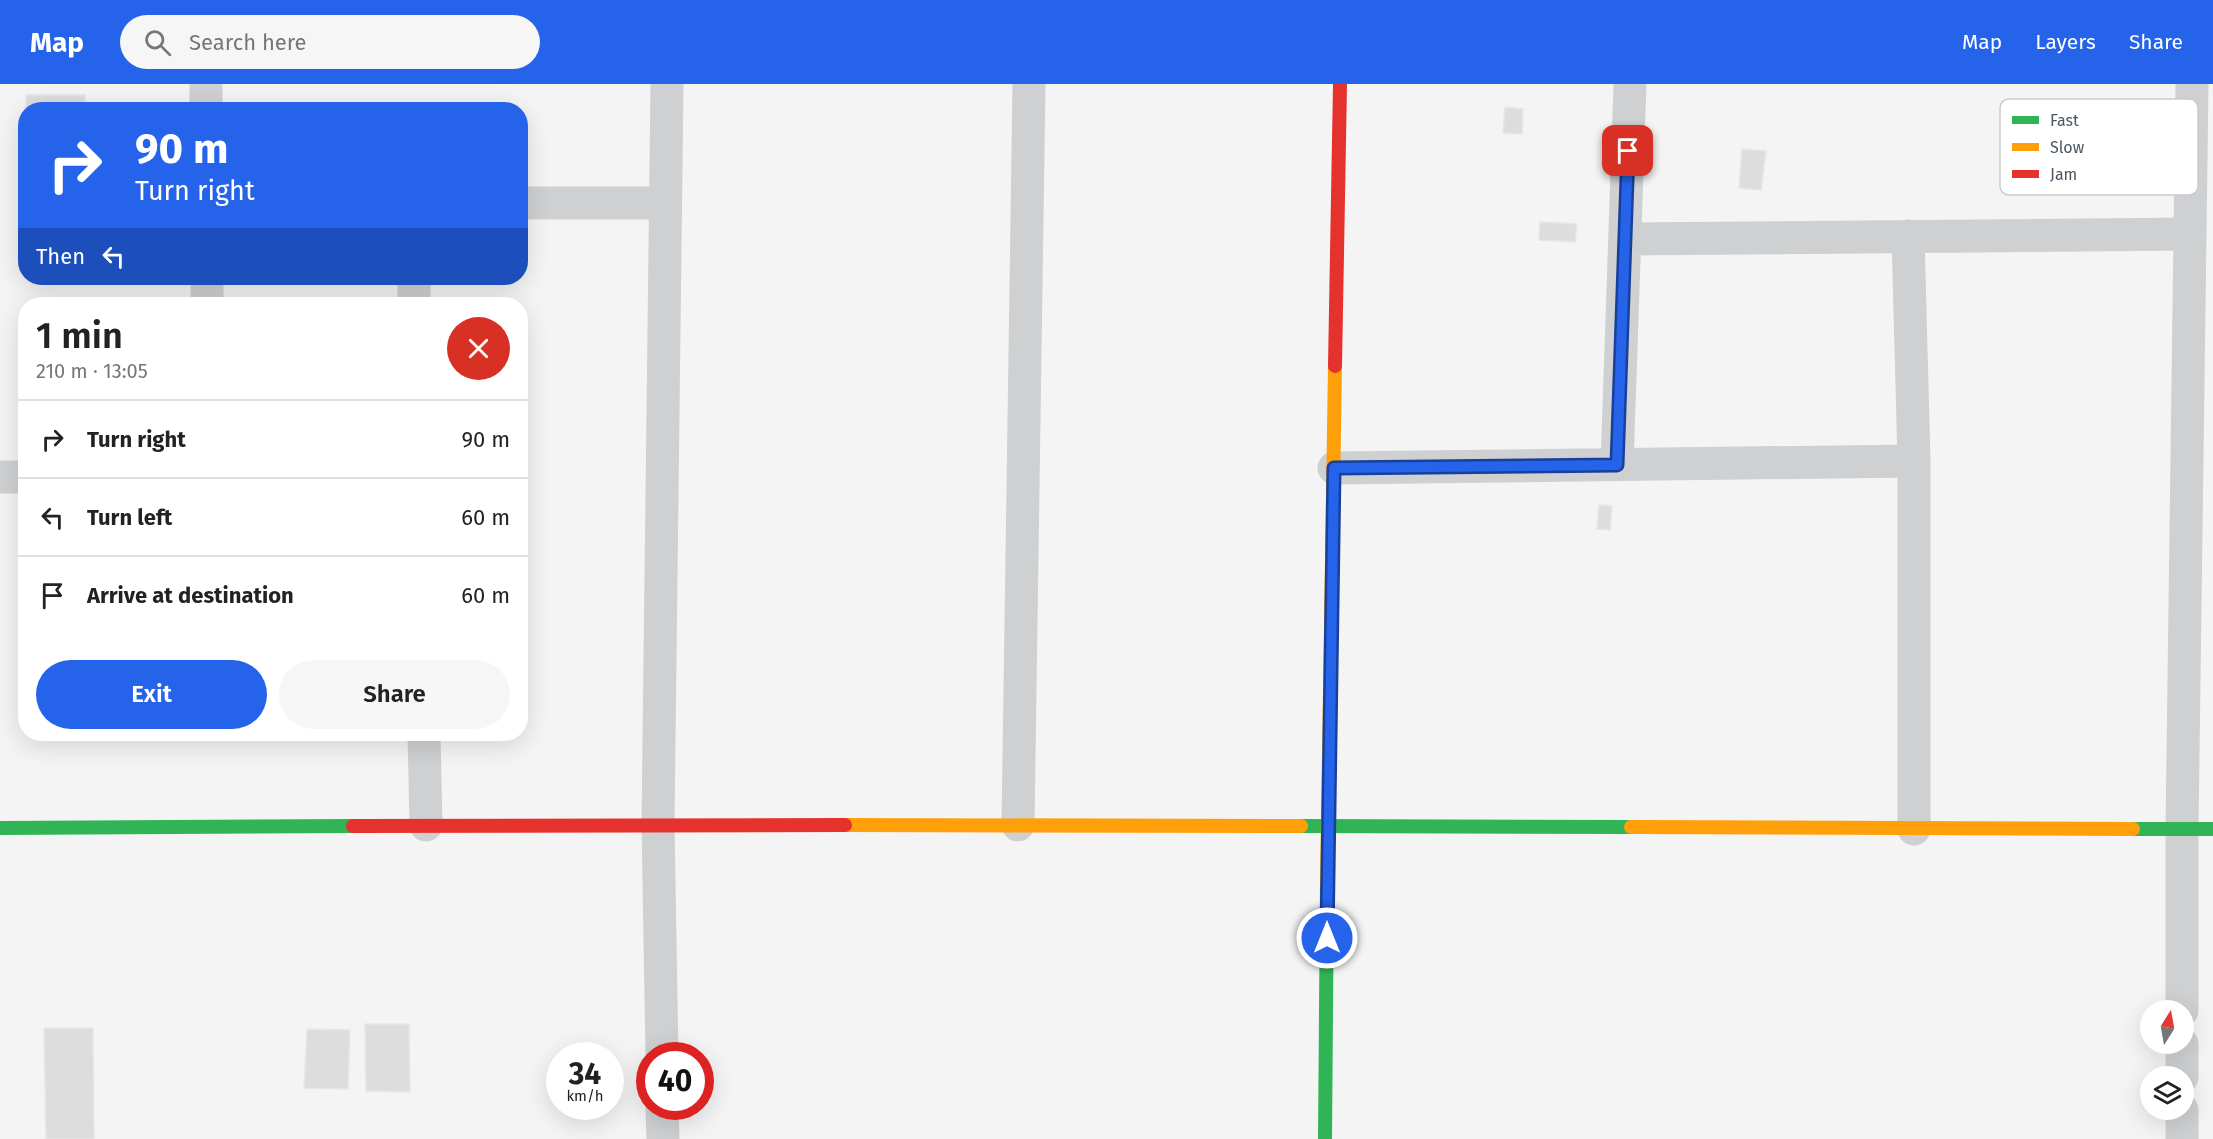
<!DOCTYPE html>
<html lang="en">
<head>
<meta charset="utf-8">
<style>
	:root { --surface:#fff; --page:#f6f6f6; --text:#222; --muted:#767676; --line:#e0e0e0; --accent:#2563eb }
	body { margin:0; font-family:"Fira Sans",sans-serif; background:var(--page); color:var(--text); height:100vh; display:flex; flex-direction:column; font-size:22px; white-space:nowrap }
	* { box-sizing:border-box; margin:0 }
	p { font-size:20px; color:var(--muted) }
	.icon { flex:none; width:33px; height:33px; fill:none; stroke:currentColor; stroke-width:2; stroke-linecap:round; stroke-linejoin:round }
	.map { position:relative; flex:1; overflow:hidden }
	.panel { position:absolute; left:18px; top:213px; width:510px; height:444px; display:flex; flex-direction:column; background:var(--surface); border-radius:24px; box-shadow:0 6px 24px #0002 }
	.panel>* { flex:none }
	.top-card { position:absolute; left:18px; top:18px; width:510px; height:183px; border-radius:24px; box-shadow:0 6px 24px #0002; background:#2563eb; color:#fff; overflow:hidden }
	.needle { width:39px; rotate:11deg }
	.fabs { position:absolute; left:2140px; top:916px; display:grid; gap:12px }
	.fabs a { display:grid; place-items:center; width:54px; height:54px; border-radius:50%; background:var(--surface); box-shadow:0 6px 24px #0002; font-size:30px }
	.speed { position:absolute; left:546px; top:958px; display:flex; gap:12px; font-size:30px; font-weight:700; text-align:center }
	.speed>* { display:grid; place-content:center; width:78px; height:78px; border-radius:50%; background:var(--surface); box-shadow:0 6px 24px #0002; line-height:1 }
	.speed small { font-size:15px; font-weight:400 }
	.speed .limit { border:9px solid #d22; background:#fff; color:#111 }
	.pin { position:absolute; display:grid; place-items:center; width:51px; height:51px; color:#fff; margin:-26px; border-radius:12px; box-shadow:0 3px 9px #0006 }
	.me { position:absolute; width:66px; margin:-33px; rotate:0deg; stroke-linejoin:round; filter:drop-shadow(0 0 4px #0008) }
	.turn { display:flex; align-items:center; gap:21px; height:126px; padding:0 18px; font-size:27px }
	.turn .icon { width:78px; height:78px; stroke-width:2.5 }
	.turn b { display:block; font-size:42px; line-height:51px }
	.then { display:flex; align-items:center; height:57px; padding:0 18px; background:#0003; gap:12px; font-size:22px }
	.round { display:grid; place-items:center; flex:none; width:63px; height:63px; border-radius:32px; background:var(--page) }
	.head { display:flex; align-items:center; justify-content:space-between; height:102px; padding:0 18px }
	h1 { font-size:36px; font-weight:600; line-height:45px }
	.cta { display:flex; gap:12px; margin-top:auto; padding:12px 18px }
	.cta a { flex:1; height:69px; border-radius:36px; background:var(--accent); color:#fff; font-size:24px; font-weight:600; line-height:69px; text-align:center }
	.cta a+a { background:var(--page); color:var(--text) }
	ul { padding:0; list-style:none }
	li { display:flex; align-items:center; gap:18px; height:78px; padding:0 18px; border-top:2px solid var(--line) }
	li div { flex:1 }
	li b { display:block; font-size:22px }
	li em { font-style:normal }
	header { display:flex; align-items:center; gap:36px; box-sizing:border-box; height:84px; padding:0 30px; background:var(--accent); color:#fff }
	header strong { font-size:28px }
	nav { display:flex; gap:33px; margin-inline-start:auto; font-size:21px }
	.search { width:420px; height:54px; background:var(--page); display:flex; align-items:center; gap:15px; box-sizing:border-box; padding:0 21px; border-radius:33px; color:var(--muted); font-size:22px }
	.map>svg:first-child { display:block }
</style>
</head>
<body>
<header>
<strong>Map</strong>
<div class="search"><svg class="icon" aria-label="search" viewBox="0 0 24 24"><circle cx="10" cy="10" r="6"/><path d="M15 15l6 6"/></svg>Search here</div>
<nav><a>Map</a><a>Layers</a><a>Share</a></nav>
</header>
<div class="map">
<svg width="2213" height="1055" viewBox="0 0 2213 1055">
	<rect width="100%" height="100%" fill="#f4f4f4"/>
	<path fill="#ddddde" stroke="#e5e6e7" stroke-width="1.5" d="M 26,11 L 85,11 L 85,26 L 26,26 Z
		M 1505,23 L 1523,25 L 1522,50 L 1503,49 Z
		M 1742,65 L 1766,67 L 1761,106 L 1739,104 Z
		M 1540,138 L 1577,140 L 1575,158 L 1539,156 Z
		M 1599,421 L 1612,422 L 1610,446 L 1597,445 Z
		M 365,940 L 409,940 L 410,1008 L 366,1007 Z
		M 44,944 L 93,944 L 94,1055 L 46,1055 Z
		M 307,945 L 350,946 L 348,1005 L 304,1004 Z"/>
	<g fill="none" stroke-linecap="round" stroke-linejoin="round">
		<path stroke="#ced0d2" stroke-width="33" d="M 206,0 L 206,26
			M 520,119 L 665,119
			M 1908,152 L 1914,377 L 1914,745
			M 1625,155 L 2190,150
			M 207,194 L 207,220
			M 414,194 L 414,220
			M 1617,381 L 1630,0
			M 1334,384 L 1914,377
			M 0,393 L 26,393
			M 424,650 L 426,741
			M 1018,741 L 1029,0
			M 2182,927 L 2182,745 L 2192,0
			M 2182,960 L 2182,993
			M 662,972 L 658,740 L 667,0
			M 662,1023 L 663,1055
			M 2182,1026 L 2182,1055"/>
		<path stroke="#30b455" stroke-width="14" d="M 1301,742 L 1631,743
			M 0,744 L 353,742
			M 2133,745 L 2213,745
			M 1325,1055 L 1327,801"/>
		<path stroke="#ff9f0a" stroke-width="14" d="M 845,741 L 1301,742
			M 1631,743 L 2133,745
			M 1327,801 L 1335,282"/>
		<path stroke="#e5322d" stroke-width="14" d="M 1335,282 L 1340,0
			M 353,742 L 845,741"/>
	</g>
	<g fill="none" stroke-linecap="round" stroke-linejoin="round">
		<g stroke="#184099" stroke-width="15">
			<path id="route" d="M 1327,854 L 1334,384 L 1617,381 L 1628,67"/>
		</g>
		<use href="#route" stroke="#2563eb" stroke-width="10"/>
	</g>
	<rect x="2000" y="15" width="198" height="96" rx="9" fill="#fff" stroke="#c9ccd0" stroke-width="1.5"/>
	<rect x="2012" y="32" width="27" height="8" fill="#30b455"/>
	<rect x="2012" y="59" width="27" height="8" fill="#ff9f0a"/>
	<rect x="2012" y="86" width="27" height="8" fill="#e5322d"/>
	<g font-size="16" fill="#4a5661">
		<text x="2050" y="42">Fast</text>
		<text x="2050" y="69">Slow</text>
		<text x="2050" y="96">Jam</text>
	</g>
</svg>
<div class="fabs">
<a><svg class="needle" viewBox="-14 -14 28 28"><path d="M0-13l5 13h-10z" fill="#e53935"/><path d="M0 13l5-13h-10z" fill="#767676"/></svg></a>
<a><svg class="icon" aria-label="layers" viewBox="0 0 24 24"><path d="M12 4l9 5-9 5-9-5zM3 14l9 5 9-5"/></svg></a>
</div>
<div class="speed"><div>34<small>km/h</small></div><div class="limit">40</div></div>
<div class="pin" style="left:1628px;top:67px;background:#d93025"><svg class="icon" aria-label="arrive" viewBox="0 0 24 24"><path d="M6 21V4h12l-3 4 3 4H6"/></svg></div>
<svg class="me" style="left:1327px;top:854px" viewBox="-20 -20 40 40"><circle r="17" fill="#2563eb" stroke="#fff" stroke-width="3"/><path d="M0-11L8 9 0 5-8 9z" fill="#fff"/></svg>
<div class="top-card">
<div class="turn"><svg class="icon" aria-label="right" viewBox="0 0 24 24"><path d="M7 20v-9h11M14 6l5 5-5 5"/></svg><div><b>90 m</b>Turn right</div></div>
<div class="then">Then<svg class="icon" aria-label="left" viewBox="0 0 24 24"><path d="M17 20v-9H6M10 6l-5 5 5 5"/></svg></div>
</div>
<section class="panel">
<div class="head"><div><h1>1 min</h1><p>210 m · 13:05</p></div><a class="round" style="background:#d93025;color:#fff"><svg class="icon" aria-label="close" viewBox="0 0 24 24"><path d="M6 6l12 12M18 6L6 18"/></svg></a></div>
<ul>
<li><svg class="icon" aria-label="right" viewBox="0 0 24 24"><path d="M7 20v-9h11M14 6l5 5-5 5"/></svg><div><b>Turn right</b></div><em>90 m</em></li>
<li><svg class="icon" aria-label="left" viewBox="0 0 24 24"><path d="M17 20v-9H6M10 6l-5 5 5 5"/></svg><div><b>Turn left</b></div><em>60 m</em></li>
<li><svg class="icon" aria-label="arrive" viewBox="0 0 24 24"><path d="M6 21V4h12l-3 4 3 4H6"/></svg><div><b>Arrive at destination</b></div><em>60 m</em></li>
</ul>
<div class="cta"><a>Exit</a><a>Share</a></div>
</section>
</div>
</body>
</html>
